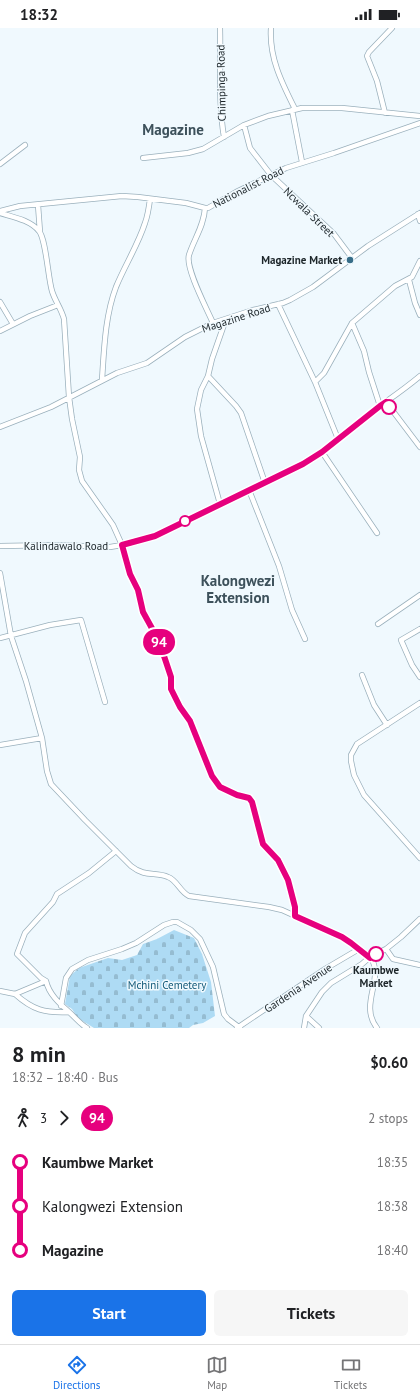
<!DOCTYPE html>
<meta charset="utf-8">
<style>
body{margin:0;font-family:"PT Sans",sans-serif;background:#f6f6f6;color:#202124;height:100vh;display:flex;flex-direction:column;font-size:15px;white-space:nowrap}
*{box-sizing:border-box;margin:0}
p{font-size:13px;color:#757577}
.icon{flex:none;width:22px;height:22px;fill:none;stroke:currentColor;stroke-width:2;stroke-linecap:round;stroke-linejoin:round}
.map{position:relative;height:1000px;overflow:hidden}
.side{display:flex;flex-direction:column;background:#fff;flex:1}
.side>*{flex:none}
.badge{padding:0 8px;border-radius:13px;font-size:14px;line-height:26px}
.map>.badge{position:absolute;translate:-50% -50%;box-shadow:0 0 0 2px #fff}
.legs{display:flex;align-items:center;gap:6px;height:44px;padding:0 12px;font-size:13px}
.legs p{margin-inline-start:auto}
.headline{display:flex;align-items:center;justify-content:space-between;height:68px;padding:0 12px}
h1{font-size:22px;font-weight:700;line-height:30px}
.button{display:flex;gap:8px;margin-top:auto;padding:8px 12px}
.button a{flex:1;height:46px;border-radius:6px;background:#1a73e8;color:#fff;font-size:16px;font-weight:700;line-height:46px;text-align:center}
.button a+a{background:#f6f6f6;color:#202124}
ul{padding:0 12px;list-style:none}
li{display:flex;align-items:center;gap:14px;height:44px;font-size:15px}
li i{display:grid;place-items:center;width:6px;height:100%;margin:0 5px;background:currentColor}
li i::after{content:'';width:10px;height:10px;margin:-5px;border:3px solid;border-radius:50%;background:#fff}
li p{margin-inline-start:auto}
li:first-child i{background:linear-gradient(#0000 50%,currentColor 0)}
li:last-child i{background:linear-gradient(currentColor 50%,#0000 0)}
.status{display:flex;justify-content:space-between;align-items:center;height:28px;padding:0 20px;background:#fff;direction:ltr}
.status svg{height:11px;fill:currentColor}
.tabs{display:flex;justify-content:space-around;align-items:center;height:56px;border-top:1px solid #e0e0e0;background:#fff;font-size:11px;color:#757577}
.tabs a{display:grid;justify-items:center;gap:2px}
.tabs .on{color:#1a73e8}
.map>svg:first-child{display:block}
.cemetery{fill:url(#cemetery-stones)}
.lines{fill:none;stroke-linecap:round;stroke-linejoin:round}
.minor-casing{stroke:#9ab0bc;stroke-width:6}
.minor{stroke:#fff;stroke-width:4.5}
.line-1-casing{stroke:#fff;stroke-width:9}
.line-1{stroke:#e6007e;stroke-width:6}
.poi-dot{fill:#376d88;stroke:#f0f9fe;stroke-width:1.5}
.stop-1-dot{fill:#fff;stroke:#e6007e;stroke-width:2}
.labels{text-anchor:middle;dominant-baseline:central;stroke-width:3;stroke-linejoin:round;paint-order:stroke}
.street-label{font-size:11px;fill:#1c2529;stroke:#f0f9fe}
.poi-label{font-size:11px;font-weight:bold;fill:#1c2529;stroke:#f0f9fe;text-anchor:end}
.stop-label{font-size:11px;font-weight:bold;fill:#1c2529;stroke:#f0f9fe}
.park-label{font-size:11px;fill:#125978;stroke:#f0f9fe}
.district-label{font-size:15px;font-weight:bold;fill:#3d515b;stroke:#f0f9fe}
</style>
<div class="status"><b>18:32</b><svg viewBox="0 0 49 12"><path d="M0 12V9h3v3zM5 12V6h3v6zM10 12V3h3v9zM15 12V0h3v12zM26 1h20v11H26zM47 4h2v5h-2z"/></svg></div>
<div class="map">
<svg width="420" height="1000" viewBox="0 0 420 1000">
<defs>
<pattern id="cemetery-stones" width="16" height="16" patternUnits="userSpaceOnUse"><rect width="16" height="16" fill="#aedbf4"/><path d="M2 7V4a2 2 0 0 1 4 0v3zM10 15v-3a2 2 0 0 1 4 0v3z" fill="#95bcd1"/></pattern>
</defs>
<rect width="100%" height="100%" fill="#f0f9fe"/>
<path class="cemetery" d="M174,902l20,8 8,16 9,28 4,34 -12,7 -10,2 -4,3h-95l-16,-10 -6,-9 -7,-5 5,-28 9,-8 29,-10 14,2 15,-5 6,-11 14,-5z"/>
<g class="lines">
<g class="minor-casing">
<path id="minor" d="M220,0c1,37 -2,73 4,109
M271,0c-2,30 11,55 24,81
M292,82l10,52
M385,85l-8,-32 -10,-25 2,-4 23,-24
M244,97l6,23 21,27 63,59 18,24
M143,130l45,-5 15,-4 41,-24 24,-9 34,-8h40l78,8
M0,136l25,-19
M38,177l2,27
M205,180c-1,18 -11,31 -16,47 -4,13 18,54 24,68
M0,183l20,-5 102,-10 16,1 48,6 19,5h3l28,-16 50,-24 48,-15 86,-30
M0,185c13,4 30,7 39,18 7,8 9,47 13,60 3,10 9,17 12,28l5,78 3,22 8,38 -1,13 3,11 31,44 9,20 8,29 7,16 6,22 11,20 10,24 7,21v12l9,18 10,14 22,55 8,11 17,8 14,4 12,45 15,15 10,21 7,27v9
M418,186l2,7
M409,252l6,23 5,12
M0,274l13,22
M278,276l37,78 23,57
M352,295l12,28 5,21 11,34
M0,303l30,-15 28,-11
M208,348l28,30 5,7 24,70
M102,352c2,-30 3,-64 14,-93 9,-22 22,-42 29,-64 3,-8 4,-16 5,-24
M315,354l9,-9 28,-50 43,-37 17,-9 8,-16
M386,374l34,45
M0,399l51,-20 66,-34 30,-10 38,-26 28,-14 40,-13 30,-7 7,-3 23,-13 55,-41 52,-33
M322,424l55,81
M249,462l30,76 13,44 13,29
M220,476l-19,-68 -4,-27 4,-19 7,-14 4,-17 14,-40
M0,518l56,-1 54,2 12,-2 33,-9 148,-72c28,-18 51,-39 77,-58 14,-10 27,-19 40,-30
M0,545l11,63 15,45 16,57 5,33 4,13 34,36 46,46c15,12 24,5 37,11 9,3 12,15 21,19l80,11 13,3 60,27c9,6 20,12 28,20 16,20 -12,47 7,71
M378,596l42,-29
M420,601l-19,11 11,25 8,12
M0,610l50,-13 31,-5 24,82
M362,647l12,30 13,20
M420,675l-63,41 -6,11v6l3,14 10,20 56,63
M0,717l42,-7
M386,921l7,10 27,6
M0,963l15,3 31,-13
M15,966c18,16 29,19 54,18
M61,978l5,-28 6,-9 16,-9 34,-11 14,-6 28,-18 9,-3h4l14,8 9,9 13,28 11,47 4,5 12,9
M306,988l13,12
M87,1000c-8,-5 -12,-11 -19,-17 -9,-8 -19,-17 -22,-30l-5,-3 -24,-24 8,-21 28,-31 4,-8 32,-21 27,-22
M237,1000l88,-59 34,-20
M304,1000l2,-12 16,-24 9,-9 31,-19 8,-7 16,-8 15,-12 19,-18"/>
</g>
<use href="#minor" class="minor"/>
</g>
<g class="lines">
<g class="line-1-casing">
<path id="line-1" d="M376,926l-6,4 -19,-15 -9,-6 -47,-21v-9l-7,-27 -10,-20 -15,-16 -11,-42 -3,-4 -12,-3 -17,-8 -8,-11 -22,-55 -10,-14 -9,-18v-12l-7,-21 -10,-24 -11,-20 -5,-22 -8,-16 -8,-29 33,-9 148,-72 19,-12 58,-46 6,-4 3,5"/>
</g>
<use href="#line-1" class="line-1"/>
</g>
<circle class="poi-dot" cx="350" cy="232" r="4"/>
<g class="stop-1-dot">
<circle cx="389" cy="379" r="7"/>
<circle cx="185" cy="493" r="5"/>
<circle cx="376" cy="926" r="7"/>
</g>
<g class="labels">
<g class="street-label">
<text transform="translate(221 55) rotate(-91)">Chimpinga Road</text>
<text transform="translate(248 159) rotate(-27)">Nationalist Road</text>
<text transform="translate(309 184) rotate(44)">Ncwala Street</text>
<text transform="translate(236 290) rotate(-18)">Magazine Road</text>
<text x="66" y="518">Kalindawalo Road</text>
<text transform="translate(298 960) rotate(-34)">Gardenia Avenue</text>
</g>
<g class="poi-label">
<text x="342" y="232">Magazine Market</text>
</g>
<g class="stop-label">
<text x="376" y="942">Kaumbwe<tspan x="376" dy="13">Market</tspan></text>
</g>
<g class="park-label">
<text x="167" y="957">Mchini Cemetery</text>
</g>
<g class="district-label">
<text x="173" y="101">Magazine</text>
<text x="238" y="552">Kalongwezi<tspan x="238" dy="17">Extension</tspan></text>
</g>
</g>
</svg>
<b class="badge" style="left:159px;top:614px;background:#e6007e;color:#fff">94</b>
</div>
<section class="side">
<div class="headline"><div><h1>8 min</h1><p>18:32 – 18:40 · Bus</p></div><b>$0.60</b></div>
<div class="legs"><svg class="icon" aria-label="walk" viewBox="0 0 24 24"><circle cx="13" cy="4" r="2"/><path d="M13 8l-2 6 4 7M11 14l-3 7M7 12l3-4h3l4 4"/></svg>3<svg class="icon" aria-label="forward" viewBox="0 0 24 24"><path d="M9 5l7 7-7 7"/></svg><b class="badge" style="background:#e6007e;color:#fff">94</b><p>2 stops</p></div>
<ul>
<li><i style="color:#e6007e"></i><b>Kaumbwe Market</b><p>18:35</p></li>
<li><i style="color:#e6007e"></i><span>Kalongwezi Extension</span><p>18:38</p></li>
<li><i style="color:#e6007e"></i><b>Magazine</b><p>18:40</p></li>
</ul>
<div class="button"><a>Start</a><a>Tickets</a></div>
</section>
<nav class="tabs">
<a class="on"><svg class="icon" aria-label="directions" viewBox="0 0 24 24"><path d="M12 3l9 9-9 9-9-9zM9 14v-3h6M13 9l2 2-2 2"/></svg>Directions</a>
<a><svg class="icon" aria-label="map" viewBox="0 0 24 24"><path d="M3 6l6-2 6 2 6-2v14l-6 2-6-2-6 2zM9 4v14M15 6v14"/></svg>Map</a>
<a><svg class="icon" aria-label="tickets" viewBox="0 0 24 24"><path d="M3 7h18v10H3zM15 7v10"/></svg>Tickets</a>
</nav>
